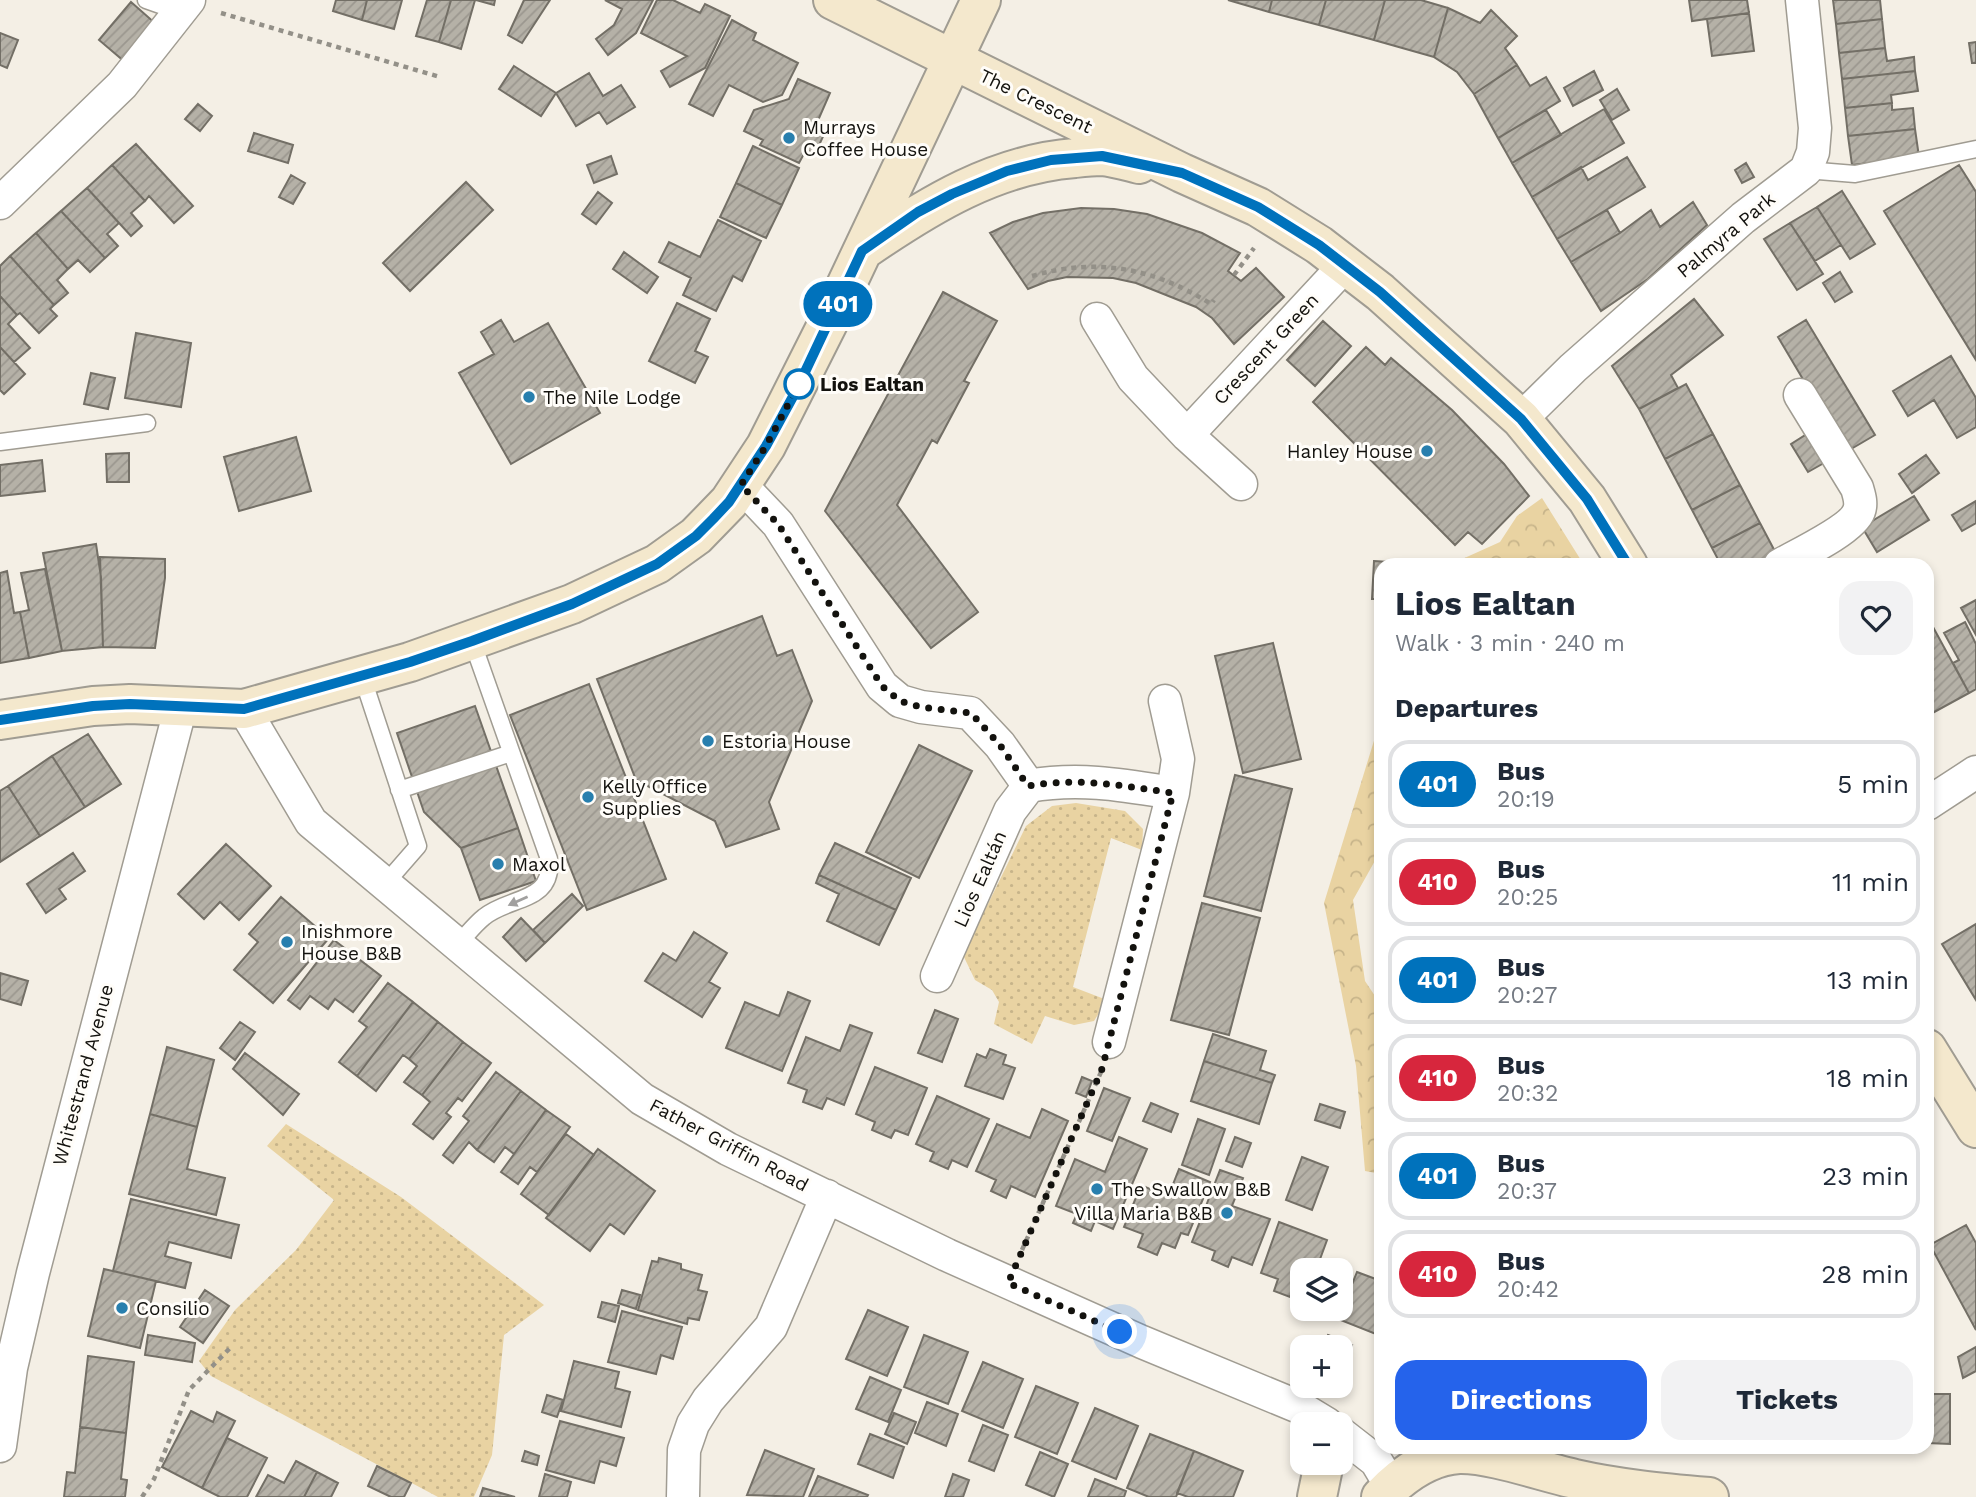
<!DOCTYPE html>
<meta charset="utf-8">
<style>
body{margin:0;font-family:"Work Sans",sans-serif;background:#f2f2f3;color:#1f2937;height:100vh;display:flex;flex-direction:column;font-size:26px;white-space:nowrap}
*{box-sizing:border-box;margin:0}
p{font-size:23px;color:#747a83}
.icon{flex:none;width:38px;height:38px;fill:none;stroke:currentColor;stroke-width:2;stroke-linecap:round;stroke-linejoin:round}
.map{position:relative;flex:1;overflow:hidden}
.side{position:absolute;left:1374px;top:558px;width:560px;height:896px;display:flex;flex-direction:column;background:#fff;border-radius:21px;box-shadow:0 4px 10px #0003}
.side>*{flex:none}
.badge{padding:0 14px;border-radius:23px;font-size:24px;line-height:46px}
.buttons{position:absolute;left:1290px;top:1258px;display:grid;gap:14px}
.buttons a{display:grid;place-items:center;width:63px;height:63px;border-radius:14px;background:#fff;box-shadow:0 4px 10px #0003;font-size:35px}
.you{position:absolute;width:35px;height:35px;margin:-18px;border:5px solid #fff;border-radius:50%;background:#1a73e8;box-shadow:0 0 0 10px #1a73e833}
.map>.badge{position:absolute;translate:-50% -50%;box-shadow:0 0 0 4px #fff}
h2{padding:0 21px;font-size:26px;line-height:63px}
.round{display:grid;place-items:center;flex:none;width:74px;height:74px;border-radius:21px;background:#f2f2f3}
.summary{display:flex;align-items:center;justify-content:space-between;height:119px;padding:0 21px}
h1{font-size:33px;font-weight:700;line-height:52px}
.button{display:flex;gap:14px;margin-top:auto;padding:14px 21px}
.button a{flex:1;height:80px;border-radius:21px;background:#2563eb;color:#fff;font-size:28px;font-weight:700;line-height:80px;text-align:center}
.button a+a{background:#f2f2f3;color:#1f2937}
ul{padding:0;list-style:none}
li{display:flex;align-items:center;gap:21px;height:88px;margin:0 14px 10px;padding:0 7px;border:4px solid #e0e1e3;border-radius:21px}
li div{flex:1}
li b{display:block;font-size:26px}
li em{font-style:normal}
li .badge{min-width:77px;font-weight:700;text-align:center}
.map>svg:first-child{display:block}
.grass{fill:url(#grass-dots)}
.forest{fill:url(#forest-crowns)}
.building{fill:url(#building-hatch);stroke:#736f66;stroke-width:2}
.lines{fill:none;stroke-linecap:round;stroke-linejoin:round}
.service-casing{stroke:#a09c92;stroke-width:19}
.minor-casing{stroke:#a09c92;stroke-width:35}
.secondary-casing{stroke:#a09c92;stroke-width:42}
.path{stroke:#939088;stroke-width:4.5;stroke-dasharray:5 5;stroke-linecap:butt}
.service{stroke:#fff;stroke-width:16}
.minor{stroke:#fff;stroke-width:32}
.secondary{stroke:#f4e8cd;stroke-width:38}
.oneway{fill:#a1a09f}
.line-casing{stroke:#fff;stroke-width:16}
.line{stroke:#0072bc;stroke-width:10}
.walk{stroke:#13120e;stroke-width:7;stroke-dasharray:0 12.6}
.poi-dot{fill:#287fae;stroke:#fffdf9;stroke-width:2.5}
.stop-dot{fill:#fff;stroke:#0072bc;stroke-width:3.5}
.labels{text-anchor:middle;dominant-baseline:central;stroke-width:6;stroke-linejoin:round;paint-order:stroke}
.street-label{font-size:19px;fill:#13120e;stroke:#fffdf9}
.poi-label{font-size:19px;fill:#13120e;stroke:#fffdf9;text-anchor:start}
.stop-label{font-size:19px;font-weight:bold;fill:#13120e;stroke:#fffdf9;text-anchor:start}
</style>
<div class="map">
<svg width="1976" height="1497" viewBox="0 0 1976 1497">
<defs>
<pattern id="grass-dots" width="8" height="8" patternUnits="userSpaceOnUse" patternTransform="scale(1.75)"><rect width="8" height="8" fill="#e9d3a2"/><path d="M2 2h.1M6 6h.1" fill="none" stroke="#c7b48a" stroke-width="1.8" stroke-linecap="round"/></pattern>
<pattern id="forest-crowns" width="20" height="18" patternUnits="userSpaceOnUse" patternTransform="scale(1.75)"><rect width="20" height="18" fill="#e9d3a2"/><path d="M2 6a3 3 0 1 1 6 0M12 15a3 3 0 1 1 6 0" fill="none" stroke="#c7b48a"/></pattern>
<pattern id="building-hatch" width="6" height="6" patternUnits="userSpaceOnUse" patternTransform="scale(1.75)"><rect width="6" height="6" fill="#b5b1a7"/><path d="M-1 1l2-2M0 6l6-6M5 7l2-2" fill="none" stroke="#9b978f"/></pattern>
</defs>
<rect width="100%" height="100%" fill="#f4efe5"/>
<path class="grass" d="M1076,803l49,8 18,18 -1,21 -31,-12 -38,149 34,13 -13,21 -20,4 -29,-9 -13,28 -38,-20 5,-22 -7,-12 -17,-10 -12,-25 63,-129 26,-20z
M286,1124l115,73 143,108 -40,30 -12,120 -18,42h-36l-227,-121 -12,-15 36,-51 61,-60 38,-50 -67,-54z"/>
<path class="forest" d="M1542,498l42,67h-135l51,-23 17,-26z
M1381,718v132l-28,50 12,81 16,24v169l-16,-3 -9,-105 -32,-163z"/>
<path class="building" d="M336,0h31l-5,20 -29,-9z
M367,0h35l-8,29 -32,-9z
M427,0h24l-12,42 -23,-6z
M451,0h24l-14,49 -22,-7z
M476,0h19l-1,5z
M524,0h26l-28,43 -14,-8z
M605,0h48l-17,33 -28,22 -12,-16 18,-14 8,-16z
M657,0h16l27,13 5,-9 25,12 -25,52 -35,19 -9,-16 26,-15 -46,-23z
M1228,0h44l-3,12z
M1272,0h54l-7,25 -50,-13z
M1326,0h59l-11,40 -55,-15z
M1385,0h36l27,8 -14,49 -60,-17z
M1689,0h58l2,13 -57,8z
M1833,0h47l2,19 -46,5z
M131,2l25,22 -31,38 -26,-22z
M1448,8l32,15 11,-13 26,26 -12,12 12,17 -43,29 -17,-22 -23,-15z
M1749,13l5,38 -42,5 -5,-37z
M1882,19l3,29 -46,5 -3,-29z
M732,20l24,13 -3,7 45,23 -16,32 -19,7 -34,-17 -16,31 -24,-12z
M0,33l18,7 -11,28 -7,-3z
M1976,42v21h-4l-3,-20z
M1885,48l2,13 27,-4 1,14 -73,8 -3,-26z
M1517,65l13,21 16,-9 14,24 -62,37 -24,-44z
M514,66l42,27 -15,23 -42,-27z
M1594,71l9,19 -30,16 -9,-18z
M1915,71l3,20 -27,4 1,8 -47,5 -3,-29z
M589,73l14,23 18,-11 14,22 -28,17 -8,-12 -23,14 -20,-33z
M798,79l32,14 -14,32 10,5 -11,24 -9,-4 -7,13 -39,-18 3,-5 -19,-9 10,-21 35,-11z
M1617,89l12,21 -17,10 -12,-20z
M1892,103v7l21,-2 2,21 -67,7 -3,-28z
M198,104l14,12 -12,15 -15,-12z
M1604,109l20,34 -92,54 -20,-34z
M1546,110l15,25 -49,28 -14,-25z
M1915,129l4,28 -67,8 -4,-29z
M254,133l39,12 -5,18 -40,-12z
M136,144l57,62 -19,17 -25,-27 -4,5 -33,-36z
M753,146l46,22 -17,37 -46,-22z
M611,156l6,18 -23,9 -7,-18z
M1627,157l18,30 -88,52 -25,-42 49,-30 7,13z
M1746,163l8,14 -12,6 -7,-13z
M112,165l33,36 -14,12 11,13 -11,10 -44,-48z
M1959,165l17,27v168l-92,-149z
M291,175l14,8 -12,21 -14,-7z
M466,182l27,28 -83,81 -27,-28z
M736,183l46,22 -16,33 -46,-21z
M87,188l32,35 -12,11 11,12 -13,12 -44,-47z
M1842,191l33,53 -25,15 -33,-52z
M598,192l14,11 -16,21 -14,-10z
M1693,202l14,23 -59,54 -47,32 -30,-49 49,-29 31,-23 9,17z
M1817,207l24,38 -26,16 -25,-38z
M1081,208l33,1 33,5 55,19 38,20 -12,18 13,10 15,-13 28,29 -50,47 -22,-26 -16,-11 -60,-24 -23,-5 -46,-1 -19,4 -20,8 -38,-56 23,-11 30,-9z
M1607,210l13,23 -49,29 -14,-23z
M61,211l44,47 -15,14 -12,-12 -10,9 -32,-36z
M718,220l43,21 -19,40 -9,-5 -17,35 -33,-16 8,-17 -32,-16 10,-20 31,15z
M1790,223l33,51 -26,16 -33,-51z
M36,233l32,36 -11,11 11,13 -14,12 -44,-49z
M624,252l34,25 -11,16 -34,-24z
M10,256l44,49 -4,4 7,7 -18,17 -19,-20 -3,2 -17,-19v-30z
M1840,272l12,20 -17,10 -12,-19z
M943,292l54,29 -33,60 5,2 -32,60 -5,-3 -35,65 81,107 -47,36 -106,-137z
M0,296l17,19 -9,9 22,24 -16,14 -14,-15z
M1694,299l29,36 -52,40 7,13 -39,21 -27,-43z
M677,303l33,16 -15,32 13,6 -13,26 -46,-22z
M501,320l13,22 34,-19 52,90 -89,51 -52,-91 35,-19 -13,-22z
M1806,320l69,115 -29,17 -68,-115z
M1323,321l28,25 -36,40 -28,-26z
M136,333l55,10 -10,64 -56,-9z
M0,347l25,27 -21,20 -4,-4z
M1366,347l19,18 6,-7 61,52 52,54 25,32 -47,48 -14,-12 -13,13 -142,-143z
M1951,356l25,42v29l-19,11 -23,-38 -26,16 -15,-25z
M91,373l24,5 -7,31 -24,-5z
M1686,384l27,50 -48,25 -26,-50z
M1713,434l27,51 -48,25 -27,-51z
M1807,434l17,29 -16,9 -17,-28z
M296,437l15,54 -72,20 -15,-54z
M129,453v29h-22l-1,-28z
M1926,455l13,18 -27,20 -13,-19z
M42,460l3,31 -45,5v-31z
M1740,485l20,38 -48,25 -20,-38z
M1914,496l15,24 -52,32 -15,-25z
M1976,501v22l-14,8 -10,-16z
M1760,523l20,38 -8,4h-51l-9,-17z
M96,544l5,33 2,70 -41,4 -19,-98z
M100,557l65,2v19l-10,70 -52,-1z
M1374,561l46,3v1h-39v34h-9z
M45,569l17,82 -33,7 -9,-46 9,-2 -8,-37z
M7,571l7,42 6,-1 9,46 -29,5v-90z
M1976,600v35l-15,-27z
M762,616l15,40 15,-6 20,51 -43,101 10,27 -53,18 -11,-26 -79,-41 -39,-101z
M1965,622l11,22v45l-7,4 -16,-30 6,-3 -15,-27z
M1933,627l36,66 -42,23v-86z
M1273,643l28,116 -58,14 -28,-117z
M589,684l77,195 -79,31 -77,-195z
M475,706l43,122 -57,20 -37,-36 -27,-79z
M88,734l33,50 -36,23 -33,-51z
M919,745l53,26 -53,107 -53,-26z
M52,756l33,51 -45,29 -32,-50z
M1235,775l57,14 -31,122 -57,-15z
M8,786l32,50 -40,26v-71z
M518,828l18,53 -56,19 -19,-52z
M835,843l76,35 -15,32 -77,-35z
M226,844l45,42 -32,34 -19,-18 -16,17 -26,-25z
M73,853l12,18 -26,18 7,10 -20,14 -19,-29z
M819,875l77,35 -17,35 -52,-24 12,-27 -23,-11z
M572,894l11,12 -38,37 -12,-13z
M281,897l48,41 -56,65 -39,-33 24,-28 -9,-8z
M1202,903l58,15 -31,117 -58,-15z
M521,918l24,25 -19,18 -23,-24z
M1976,924v76l-34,-56z
M694,932l33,21 -18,29 11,6 -18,29 -57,-36 18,-28 13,8z
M334,940l47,36 -28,36 -18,-13 -7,10 -18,-13 -10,13 -12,-9z
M0,973l28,8 -7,24 -21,-6z
M388,983l25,19 -56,74 -18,-14 28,-35 -8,-6z
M788,992l22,9 -28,70 -56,-23 19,-46 34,14z
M413,1002l25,20 -29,37 -6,-4 -27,36 -19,-15z
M935,1010l23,9 -16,43 -24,-9z
M240,1022l15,10 -20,28 -15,-12z
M438,1022l25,20 -41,53 -18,-13 13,-16 -8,-7z
M850,1025l22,8 -28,72 -17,-7 -5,11 -19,-7 4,-12 -19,-7 18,-46 34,14z
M1213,1034l53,17 -6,19 15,5 -3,8 -68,-22z
M463,1042l28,21 -29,38 -4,-3 -12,15 5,4 -18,22 -20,-15 17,-22 -8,-7z
M167,1047l47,13 -17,67 -47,-13z
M990,1049l16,6 -3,9 12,4 -12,31 -38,-13 12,-32 9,4z
M245,1053l54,41 -16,21 -50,-46z
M1204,1061l68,22 -13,41 -68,-23z
M875,1067l52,21 -19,47 -13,-5 -4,8 -19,-8 3,-8 -19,-8z
M496,1072l25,19 -44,59 -8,-8 -16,21 -10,-8 26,-34 -6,-5z
M1082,1077l10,4 -6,16 -10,-4z
M1104,1088l26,10 -18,43 -25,-10z
M521,1091l25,19 -32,44 -9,-7 -11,15 -17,-12z
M937,1096l52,23 -22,48 -15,-7 -4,9 -18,-8 4,-9 -18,-8z
M1151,1103l27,11 -7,18 -28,-11z
M1320,1104l25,8 -5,16 -25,-8z
M1042,1109l26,12 -33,76 -24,-11 -5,12 -15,-7 5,-11 -20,-9 21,-47 33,14z
M546,1110l24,17 -33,45 -7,-5 -12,17 -17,-12z
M150,1114l47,13 -10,42 38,9 -9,37 -87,-21z
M1198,1119l27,10 -16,46 -27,-10z
M566,1134l28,21 -45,60 -28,-21z
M1119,1137l28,12 -34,80 -18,-8 -4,10 -18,-8 4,-9 -21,-8 19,-47 30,13z
M1235,1137l16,6 -9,24 -16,-6z
M598,1149l57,42 -31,43 -14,-10 -20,27 -44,-33z
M1302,1157l26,10 -16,43 -26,-10z
M1179,1169l31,13 -22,53 -7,-2 -6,15 -13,-5 -5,12 -19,-8 5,-13 -19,-7 17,-42 27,12z
M1220,1170l23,8 -11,28 38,13 -18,46 -20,-8 -4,10 -16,-7 3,-9 -23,-9z
M131,1199l108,26 -8,33 -62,-16 -4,14 26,7 -6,25 -72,-17z
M1279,1222l48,18 -11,30h-14v18l-8,-3 -4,12 -16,-6 4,-12 -17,-6z
M1966,1225l10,18v87l-46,-85z
M659,1258l22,6v5l21,6 -4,15 9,2 -8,28 -11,-2 -1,6 -49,-14 14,-49 6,1z
M104,1269l52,12 -16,67 -52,-12z
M1357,1272l24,9v55l-43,-17z
M205,1290l24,16 -26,37 -23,-16z
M622,1290l18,5 -4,14 -18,-6z
M602,1302l17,4 -4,16 -17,-5z
M868,1310l40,17 -21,49 -41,-17z
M622,1311l60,16 -9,32 -12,-4 -5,19 -48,-12z
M148,1335l47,8 -3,19 -47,-7z
M924,1335l44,17 -20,52 -44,-17z
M1328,1335l24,10 -11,26 -1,-23h-17z
M1976,1347v24l-13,7 -5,-21z
M88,1356l46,6 -8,71 -46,-6z
M574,1361l45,11 -4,16 15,4 -9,35 -60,-16z
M983,1362l40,17 -20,49 -41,-17z
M870,1377l31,13 -13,32 -32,-13z
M1036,1386l42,17 -21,51 -42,-17z
M1927,1394h23v50l-23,-1z
M547,1395l16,5 -6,17 -15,-5z
M927,1402l31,12 -12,32 -31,-13z
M1095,1408l43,18 -22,53 -44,-18z
M191,1411l22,11 4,-10 18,9 -33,67 -40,-21z
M894,1413l22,9 -9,22 -22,-10z
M560,1421l64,17 -8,28 -16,-5 -6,22 -48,-13z
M983,1425l25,10 -14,36 -25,-10z
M80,1427l46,6 -5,46 6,1 -2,17h-61l3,-25 8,1z
M870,1434l34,13 -11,31 -35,-14z
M1150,1434l44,17 -18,46h-27l-22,-9z
M227,1438l40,20 -20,39h-27l-18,-9z
M765,1450l49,19 -11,28 -56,-2z
M525,1451l14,5 -2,9 -15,-4z
M1194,1451l49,20 -10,26h-45l-11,-4z
M1040,1452l28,12 -14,33 -28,-12z
M296,1461l21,11 -13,25h-48l12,-22 16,8z
M377,1466l34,17 -7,14h-13l-23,-11z
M317,1472l21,11 -7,14h-27z
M545,1474l26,8 -4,15h-28z
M953,1474l16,6 -6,17h-18z
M818,1476l50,19 -1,2h-58z
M1095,1479l31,12 -2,6h-36z
M483,1488l32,9h-35z"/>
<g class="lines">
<g class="service-casing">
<path id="service" d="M146,0l34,12
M1806,170l49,4 121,-25
M0,442l147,-19
M362,676l56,170 -34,39
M399,790l112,-37
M457,945c9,-9 17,-20 27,-28 25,-21 70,-14 65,-58l-77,-218"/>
</g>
<g class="minor-casing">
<path id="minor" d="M0,203l122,-118 67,-85
M1097,319l36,59 54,57 54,49
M1521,419l52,-51 170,-150 63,-48 7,-18 2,-24 -13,-128
M1187,435l159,-171
M741,485l37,39 104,162 18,15 21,6 49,6 30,32 29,41
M1780,565c18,-10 73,-36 79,-54 3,-8 0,-16 -2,-23l-57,-93
M244,709l67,113 331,277 86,50 219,106 195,87 157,65 28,17
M1927,804l49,-32
M937,976l73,-165 19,-25c50,-9 94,-1 144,7
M1109,1042l64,-249 5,-34 -13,-58
M1340,1433l36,28 15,25
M0,1446l11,-78 22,-95 148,-567
M683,1497l1,-47 9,-26 15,-24 63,-73 56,-131"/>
</g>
<g class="secondary-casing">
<path id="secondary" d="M833,0l349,173 76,34 61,38 61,47 141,127 66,80 41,66
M865,249c64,-44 131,-85 210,-91 9,-1 18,-2 27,-2 12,1 25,5 37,8
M0,720l93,-14 37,-2 114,5 166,-47 162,-58 85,-40 39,-28 33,-34 37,-56 68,-135 147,-311
M1927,1049l49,79
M1317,1497l7,-34
M1381,1497c21,-22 47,-41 78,-43 31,-1 84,18 116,25 44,10 89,14 134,18"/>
</g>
<path class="path" d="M221,13l219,64
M1234,275l20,-27
M1032,276c65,-19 122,-8 179,28l3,-4
M1022,1250l79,-178
M142,1497l12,-18 35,-89 43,-44"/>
<use href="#service" class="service"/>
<use href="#minor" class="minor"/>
<use href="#secondary" class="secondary"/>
</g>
<defs><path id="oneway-solid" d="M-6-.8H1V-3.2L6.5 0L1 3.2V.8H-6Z" transform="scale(1.75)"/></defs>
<use class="oneway" href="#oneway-solid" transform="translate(518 901) rotate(156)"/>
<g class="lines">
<g class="line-casing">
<path id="line" d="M0,720l93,-14 37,-2 114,5 166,-47 62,-21 100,-37 85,-40 39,-28 17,-17 16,-17 37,-56 30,-55 66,-140 56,-39 34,-18 55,-23 44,-11 51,-4 80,17 76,34 61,38 61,47 141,127 66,80 41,66"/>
</g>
<use href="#line" class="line"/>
<path class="walk" d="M799,384l-33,62 -25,39 37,39 104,162 18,15 21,6 50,6 29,32 28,41c50,-9 96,0 145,7l-71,276 -94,214 112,49"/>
</g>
<g class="poi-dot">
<circle cx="789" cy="138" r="7"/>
<circle cx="529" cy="397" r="7"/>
<circle cx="1427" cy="451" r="7"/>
<circle cx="708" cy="741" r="7"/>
<circle cx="588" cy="797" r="7"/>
<circle cx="498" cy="864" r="7"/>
<circle cx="287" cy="942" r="7"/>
<circle cx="1097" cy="1189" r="7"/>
<circle cx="1227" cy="1213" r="7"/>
<circle cx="122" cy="1308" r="7"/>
</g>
<circle class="stop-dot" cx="799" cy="384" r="14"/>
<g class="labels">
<g class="street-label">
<text transform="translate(1036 101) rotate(26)">The Crescent</text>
<text transform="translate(1726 235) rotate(-40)">Palmyra Park</text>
<text transform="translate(1266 349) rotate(-47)">Crescent Green</text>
<text transform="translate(980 879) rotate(-66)">Lios Ealtán</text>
<text transform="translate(83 1075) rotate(-75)">Whitestrand Avenue</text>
<text transform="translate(729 1145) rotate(28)">Father Griffin Road</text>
</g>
<g class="poi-label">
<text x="803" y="127">Murrays<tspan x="803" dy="22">Coffee House</tspan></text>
<text x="543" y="397">The Nile Lodge</text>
<text x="1413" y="451" text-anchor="end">Hanley House</text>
<text x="722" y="741">Estoria House</text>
<text x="602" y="786">Kelly Office<tspan x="602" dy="22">Supplies</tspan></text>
<text x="512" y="864">Maxol</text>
<text x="301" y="931">Inishmore<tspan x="301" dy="22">House B&amp;B</tspan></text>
<text x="1111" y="1189">The Swallow B&amp;B</text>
<text x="1213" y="1213" text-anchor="end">Villa Maria B&amp;B</text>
<text x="136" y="1308">Consilio</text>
</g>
<g class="stop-label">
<text x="820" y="384">Lios Ealtan</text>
</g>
</g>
</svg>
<div class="buttons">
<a><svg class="icon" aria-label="layers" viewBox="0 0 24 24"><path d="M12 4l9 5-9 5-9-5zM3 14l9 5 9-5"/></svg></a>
<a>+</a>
<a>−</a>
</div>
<div class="you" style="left:1120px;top:1332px"></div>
<b class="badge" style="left:838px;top:304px;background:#0072bc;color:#fff">401</b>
<section class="side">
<div class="summary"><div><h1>Lios Ealtan</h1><p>Walk · 3 min · 240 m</p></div><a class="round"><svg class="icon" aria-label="heart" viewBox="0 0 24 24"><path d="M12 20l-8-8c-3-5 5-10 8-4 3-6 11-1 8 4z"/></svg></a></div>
<h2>Departures</h2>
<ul>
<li><span class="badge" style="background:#0072bc;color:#fff">401</span><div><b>Bus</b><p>20:19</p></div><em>5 min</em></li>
<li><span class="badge" style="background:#d7263d;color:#fff">410</span><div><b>Bus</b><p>20:25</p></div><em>11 min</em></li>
<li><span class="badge" style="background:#0072bc;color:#fff">401</span><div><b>Bus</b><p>20:27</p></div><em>13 min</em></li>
<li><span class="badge" style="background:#d7263d;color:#fff">410</span><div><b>Bus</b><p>20:32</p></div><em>18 min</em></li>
<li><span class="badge" style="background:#0072bc;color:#fff">401</span><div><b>Bus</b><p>20:37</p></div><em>23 min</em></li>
<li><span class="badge" style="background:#d7263d;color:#fff">410</span><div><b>Bus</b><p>20:42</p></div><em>28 min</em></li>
</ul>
<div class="button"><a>Directions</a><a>Tickets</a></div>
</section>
</div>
